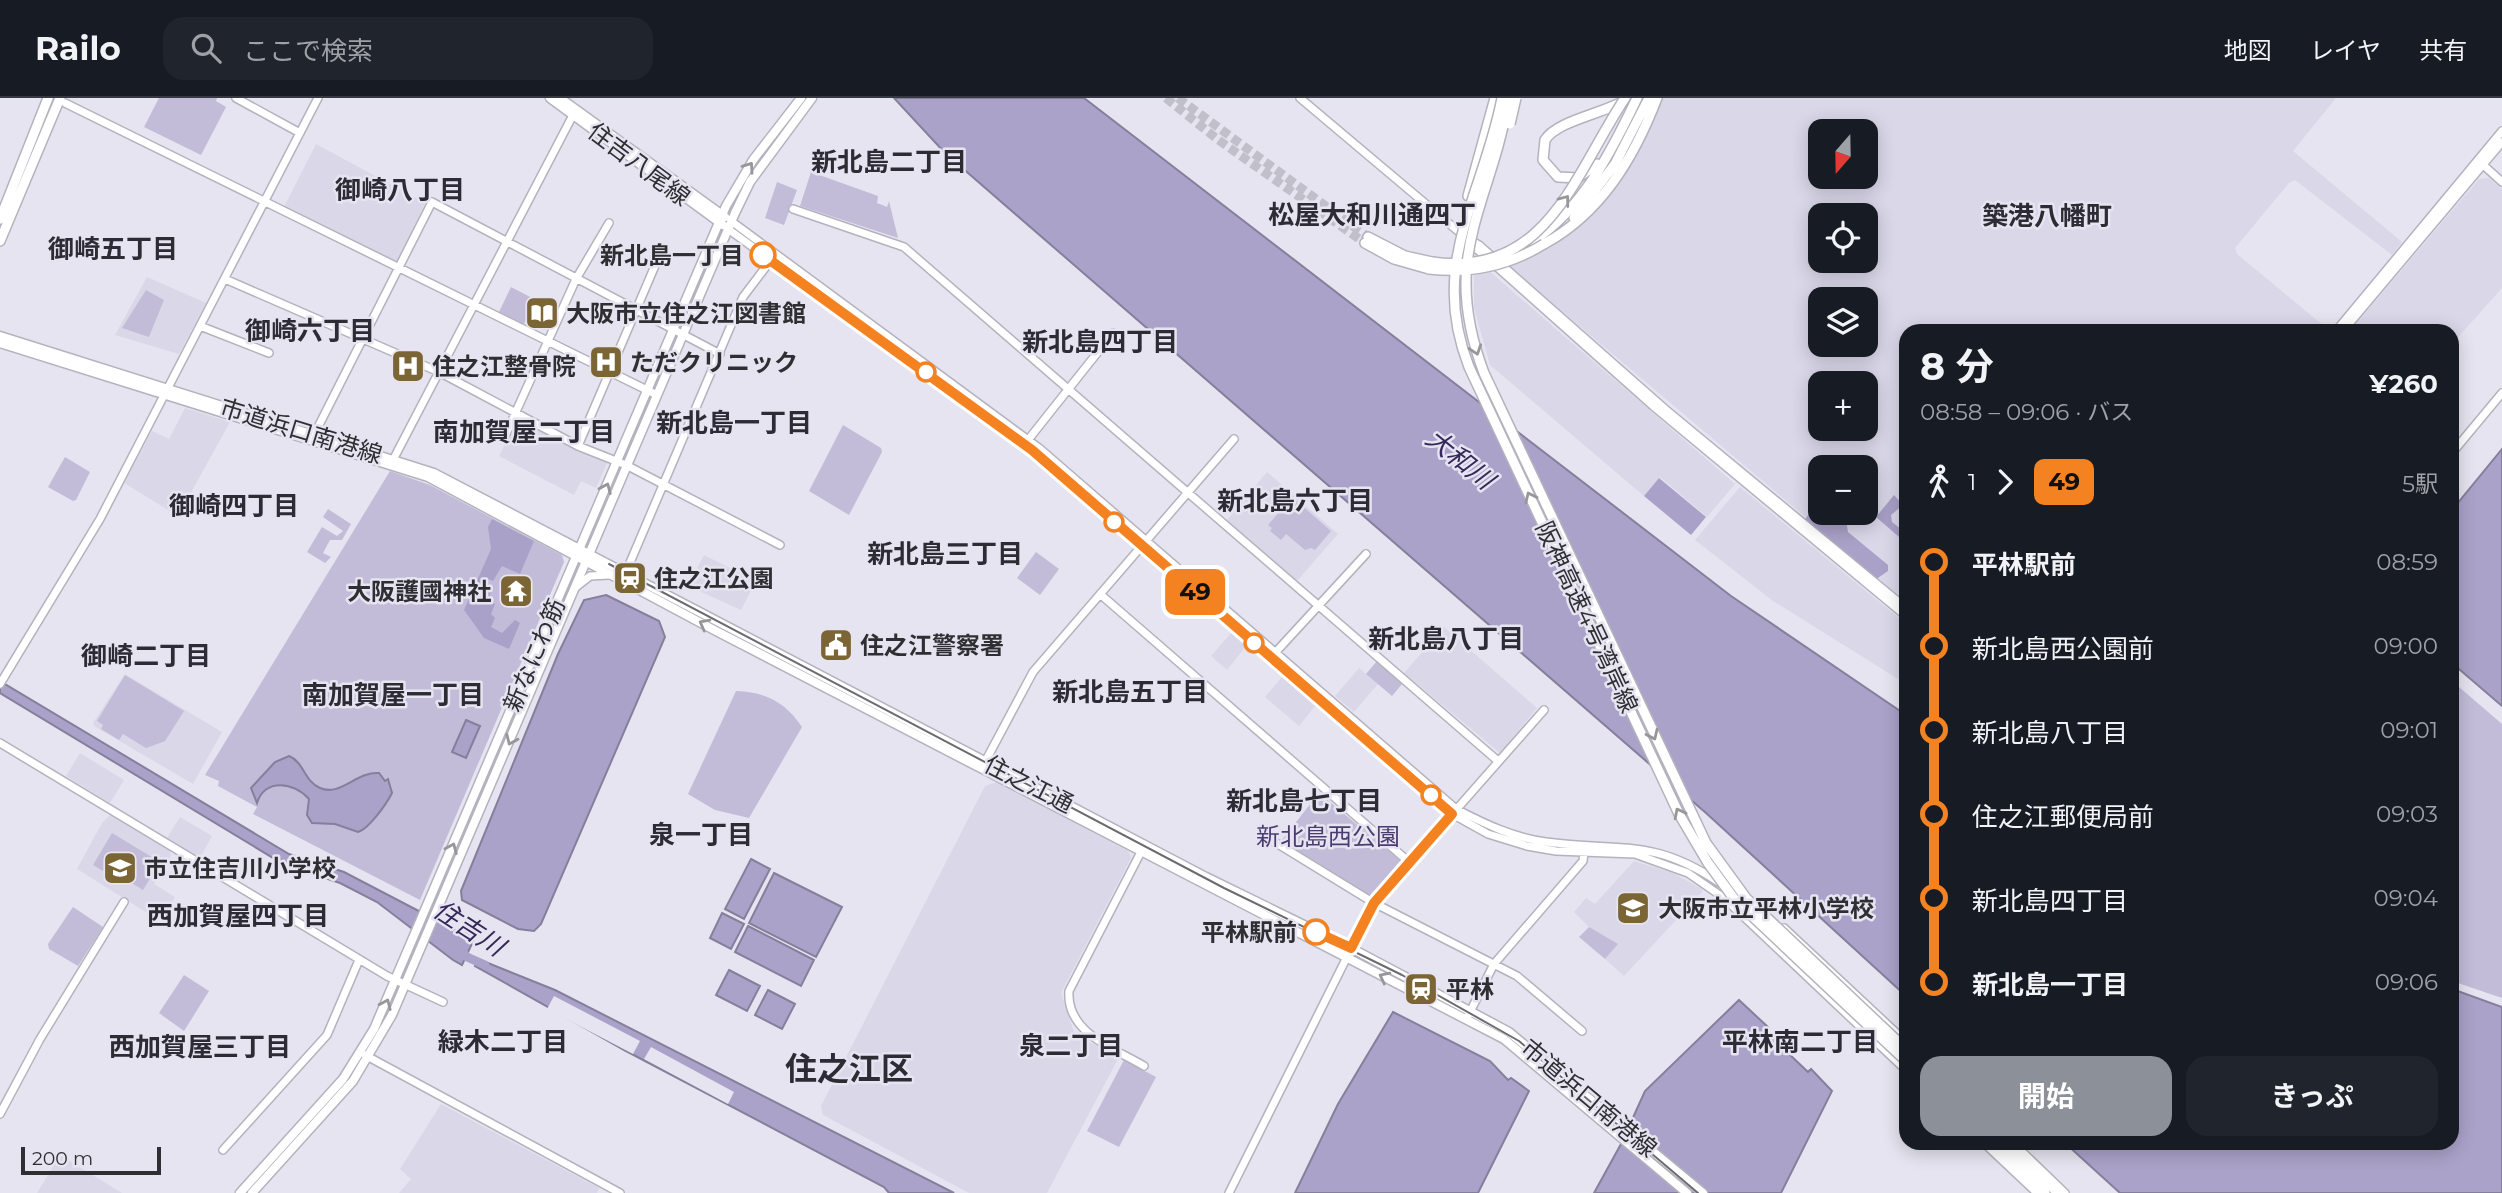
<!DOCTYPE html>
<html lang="ja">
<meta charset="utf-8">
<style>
body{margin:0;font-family:Montserrat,"Noto Sans JP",sans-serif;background:#20242c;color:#f1f3f6;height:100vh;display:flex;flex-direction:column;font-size:26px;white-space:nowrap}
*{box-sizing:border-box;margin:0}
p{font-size:23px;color:#9ea1a6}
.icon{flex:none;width:38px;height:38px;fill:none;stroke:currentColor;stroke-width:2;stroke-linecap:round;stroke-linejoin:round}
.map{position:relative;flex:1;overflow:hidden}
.sheet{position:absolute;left:1899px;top:226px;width:560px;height:826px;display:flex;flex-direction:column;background:#171b24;border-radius:21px;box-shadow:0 4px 18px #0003}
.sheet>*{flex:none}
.badge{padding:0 14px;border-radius:10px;font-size:24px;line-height:46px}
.needle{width:46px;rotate:200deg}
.buttons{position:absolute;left:1808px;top:21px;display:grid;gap:14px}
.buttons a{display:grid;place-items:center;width:70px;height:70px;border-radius:14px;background:#171b24;box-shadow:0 4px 18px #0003;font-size:35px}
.scale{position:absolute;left:21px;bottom:18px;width:140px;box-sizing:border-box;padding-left:7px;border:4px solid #2f2e32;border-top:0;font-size:19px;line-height:24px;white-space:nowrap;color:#2f2e32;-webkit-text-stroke:5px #e6e4f0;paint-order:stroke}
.map>.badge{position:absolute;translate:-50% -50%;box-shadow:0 0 0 4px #fff}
.legs{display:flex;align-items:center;gap:10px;height:77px;padding:0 21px;font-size:23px}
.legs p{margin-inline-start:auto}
.summary{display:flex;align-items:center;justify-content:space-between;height:119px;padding:0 21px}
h1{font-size:38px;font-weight:700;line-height:52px}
.primary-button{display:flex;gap:14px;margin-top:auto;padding:14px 21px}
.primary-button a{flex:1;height:80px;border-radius:21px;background:#8c9099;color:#fff;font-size:28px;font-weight:700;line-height:80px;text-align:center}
.primary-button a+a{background:#20242c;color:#f1f3f6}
ul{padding:0 21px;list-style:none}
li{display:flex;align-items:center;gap:24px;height:84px;font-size:26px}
li i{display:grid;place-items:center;width:10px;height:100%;margin:0 9px;background:currentColor}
li i::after{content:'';width:18px;height:18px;margin:-9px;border:5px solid;border-radius:50%;background:#171b24}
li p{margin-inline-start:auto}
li:first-child i{background:linear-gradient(#0000 50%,currentColor 0)}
li:last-child i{background:linear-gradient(currentColor 50%,#0000 0)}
header{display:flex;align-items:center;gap:42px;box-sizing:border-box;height:98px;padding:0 35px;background:#171b24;border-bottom:2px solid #363941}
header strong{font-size:33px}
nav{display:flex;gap:38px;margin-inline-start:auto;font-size:24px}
.search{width:490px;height:63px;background:#20242c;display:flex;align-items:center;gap:18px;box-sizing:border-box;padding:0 24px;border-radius:21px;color:#9ea1a6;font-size:26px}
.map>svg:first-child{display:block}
.built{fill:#dad7e9;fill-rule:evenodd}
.green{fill:#c2bcd8}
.forest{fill:#aaa1c8}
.water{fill:#aba2c9;stroke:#867f9c;stroke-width:2}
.pier{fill:#e6e4f0}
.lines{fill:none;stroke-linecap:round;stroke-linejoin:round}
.river{stroke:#aba2c9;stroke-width:9}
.highway-tunnel{stroke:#c1c0ca;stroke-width:9;stroke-dasharray:9 4.5;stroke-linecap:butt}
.secondary-casing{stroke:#b4b2bd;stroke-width:10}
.primary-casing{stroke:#b4b2bd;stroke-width:11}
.highway-casing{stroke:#b4b2bd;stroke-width:12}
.secondary{stroke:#fff;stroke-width:7}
.primary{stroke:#fff;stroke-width:8}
.highway{stroke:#fff;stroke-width:9}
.tram{stroke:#6c6b72;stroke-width:2}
.highway-bridge-casing{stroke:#b4b2bd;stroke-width:12;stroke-linecap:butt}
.highway-bridge{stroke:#fff;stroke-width:9}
.oneway{stroke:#979698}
.line-1-casing{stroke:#fff;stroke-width:16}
.line-1{stroke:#f58220;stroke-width:10}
.stop-1-dot{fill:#fff;stroke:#f58220;stroke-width:3.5}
.labels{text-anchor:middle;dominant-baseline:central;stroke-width:5;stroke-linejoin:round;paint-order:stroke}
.street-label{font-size:24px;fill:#2f2e32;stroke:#e6e4f0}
.stop-label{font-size:24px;font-weight:bold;fill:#2f2e32;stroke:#e6e4f0;text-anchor:end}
.poi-label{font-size:24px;font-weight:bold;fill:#2f2e32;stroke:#e6e4f0;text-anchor:start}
.park-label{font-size:24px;fill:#4b3c6f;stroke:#e6e4f0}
.neighbourhood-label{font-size:26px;font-weight:bold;fill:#2d2b34;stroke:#e6e4f0}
.water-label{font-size:26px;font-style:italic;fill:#37285a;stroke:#e6e4f0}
.district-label{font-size:32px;font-weight:bold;fill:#2d2b34;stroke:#e6e4f0}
</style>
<header>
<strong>Railo</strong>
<div class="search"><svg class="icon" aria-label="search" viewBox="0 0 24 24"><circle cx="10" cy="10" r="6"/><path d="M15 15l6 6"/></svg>ここで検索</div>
<nav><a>地図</a><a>レイヤ</a><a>共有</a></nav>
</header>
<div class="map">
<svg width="2502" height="1095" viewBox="0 0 2502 1095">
<rect width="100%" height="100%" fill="#e6e4f0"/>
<path class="built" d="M1660,0h676l-43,53 109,91 -10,13 -97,-75 -6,3 -54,65 2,6 93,77h-424v271l-399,-337 45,-21 37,-27 39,-48 19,-38zM1820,33h46v46h-46zM1820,117h46v46h-46zM1820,201h46v46h-46zM1820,285h46v46h-46zM1820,369h46v46h-46z
M316,46l109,59 -27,59 -114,-55z
M2489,80l13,11v99l-50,56v-13h-102l129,-152z
M1488,172l247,214 -28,33 -47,-40 -16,19 -154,-131 -16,-57v-36z
M147,179l59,26 -27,51 -64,-19z
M185,310l45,14 -52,94 -54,-33 28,-52 17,8z
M518,320l90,43 -12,27 -15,-7 -7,14 -75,-39z
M1267,374l71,62 -41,47 -70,-61z
M1740,389l166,137v60l-133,-83 -78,-61z
M704,457l52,26 -15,29 -53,-24z
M1444,529l93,81 -37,45 -96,-80z
M1232,534l15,13 -20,25 -16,-14z
M1359,570l19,16 -24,28 -19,-16z
M125,576l97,58 -29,52 -99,-58 -1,-3z
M1282,579l34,28 -17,21 -34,-29z
M80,655l44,27 -14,23 -44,-27z
M997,684l131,69 3,7 -70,135 14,42 44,22 -72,136h-78l-146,-78 -2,-9 164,-320z
M110,717l60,36 1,5 -17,28 21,13 -15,24 -83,-52 25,-46z
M180,719l32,19 -12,22 -33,-20z
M1634,763l39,12 29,16v3l-78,84 -19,-17 12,-15 -26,-15 -17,-17 12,-14 9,6z
M441,1006l158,84 -2,5h-198l12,-14 -11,-10z
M60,1057l62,38h-85z"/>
<path class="green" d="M159,0h58l-1,3 10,6 -25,48 -57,-28z
M811,74l67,24 -1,7 10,4 2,-6 9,37 -98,-32z
M777,84l20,8 -13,35 -19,-7z
M511,189l25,13 -13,26 -25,-12z
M146,192l18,10 -15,37 -27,-9z
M843,327l38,23 1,4 -33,63 -40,-24z
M65,359l25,15 -14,28 -3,1 -25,-14z
M390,373l40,14 132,70 2,7 -144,338 -167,-86 4,-7 -39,-21 1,-5 -14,-6z
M1292,399l39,34 -16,19 -4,-2 -6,2 -19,-16 -5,6 -11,-9 2,-3 -4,-3z
M328,411l23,15 -9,16h-12l-7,13 8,4 -6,6 -18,-11 15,-25 15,9 6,-5 -20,-14z
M1036,454l23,17 -19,26 -23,-17z
M1377,563l25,23 -10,12 -26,-22z
M125,577l59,36 -19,30 -19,7 -23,-14 -4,6 -18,-11 2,-4 -6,-4z
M2452,583l50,43v274l-50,-17z
M736,593c30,1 49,11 66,36l-53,91 -34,-8 -27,-16z
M1319,695l82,68 -27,35 -3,1 -90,-56z
M112,735l48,29 -17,28 -37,-23 -3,4 -10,-6z
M73,809l30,20 -25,39 -29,-17 -1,-5z
M1589,829l29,17 -13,15 -26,-22z
M184,877l25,16 -25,40 -25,-18z
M1124,962l32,17 -37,70 -32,-16z"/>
<path class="forest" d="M1659,380l47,39 -15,18 -47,-39z
M1894,397l9,10 -12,10 1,7 14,11v10l-30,-26z
M1820,403v12h19l7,7 2,12 40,33v6l-13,9 -70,-61z
M492,421l42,22 -14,33 -18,-8 -9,15 -5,-2 -3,6 7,4 -4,11 7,4 -4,10 4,4 -4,9 11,6 13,-13 5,3 -11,26 -25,-11 -20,-28 27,-61 -3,-22z"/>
<path class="water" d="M894,0h190l647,498 175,119v281l-200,-183 -761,-660z
M2502,351v257l-50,-43v-153z
M606,497l53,26 6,16 -124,287 -7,7 -16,-2 -56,-29 -1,-9 97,-237 26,-54z
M0,583l289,173 55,18 113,59 19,4 -14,30 -9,-5 -76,-58 -37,-19 -57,-19 -283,-171z
M466,622l14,6 -14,32 -14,-6z
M289,658c15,6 15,25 31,32 20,9 37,-17 59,-15l6,8 3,-2 4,14c-5,10 -23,36 -34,39l-23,-8 -23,-1 -5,-8 2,-16c-15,-17 -44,-21 -52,4l-6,-15 24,-26z
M751,761l19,10 -26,50 -19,-10z
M774,775l68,34 -26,50 -67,-34z
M722,815l22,11 -13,25 -21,-11z
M748,828l66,34 -13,26 -66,-34z
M478,861l77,31 399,203h-65l-5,-6 -258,-136 -151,-85z
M729,872l31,16 -13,25 -31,-16z
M2452,891l50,18v186h-382l-55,-50h387z
M768,892l27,14 -13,25 -27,-14z
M1739,902l30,28 -2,4 10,10 6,-1 7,8 -3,3 21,20 3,-3 21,22 -51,102h-187l27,-49 24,-53z
M1393,914l97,49 18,19 3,-2 18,13 -51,102h-183l43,-89z"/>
<path class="pier" d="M554,898l86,45 -7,13 -86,-45z
M651,949l83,45 -6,12 -84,-45z"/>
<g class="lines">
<path class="river" d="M459,851l8,8 18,8"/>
<path class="highway-tunnel" d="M1166,0l51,41 148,104
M1178,0l190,139"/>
<g class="secondary-casing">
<path id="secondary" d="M236,0l64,35
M1300,0l165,139 14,8 186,164 241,199
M65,5l592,292
M2481,65l21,19
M793,111l111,38 594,514
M731,123l308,227 417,361c29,15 58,29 90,33 74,10 106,-5 174,41
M728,131l304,221 420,364 36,20 39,12 29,5 79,3 53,19 36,25 182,172
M1470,145l183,163 253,210
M225,181l214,93 139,74 48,19 154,80
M200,228l69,27
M2336,233l166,-200
M2343,233l159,-189
M314,337l118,-233 288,152
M505,338l71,-157 33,-56
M1028,342l85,-107
M578,348l82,-192
M2452,355l50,-60
M393,362l180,-345
M626,474l117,-275 28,-37
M576,489l14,-11 19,-1
M1100,496l309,268
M1274,556l92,-100
M0,586l100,-165 218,-421
M0,645l387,233 56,26
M985,664l48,-90 201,-233
M1273,743l101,62 143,73 65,55
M1143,750l-74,143c-3,42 45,57 75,75
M1784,830l122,114
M1468,918l26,-52 89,-103 1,-9
M365,957l255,138
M0,1016l40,-75 84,-137
M1984,1045l53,50
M2013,1045l52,50
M223,1052l104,-115 32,-75
M1229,1095l145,-290 170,-193"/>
</g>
<g class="primary-casing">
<path id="primary" d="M550,0l173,127
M560,0l165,119
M0,238l434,137 772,404 145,71 158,84 194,161
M0,245l428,134 288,154 788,408 183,154
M240,1095l103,-114 31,-50 352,-823 27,-46 48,-62
M252,1095l101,-112 39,-66 343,-802 15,-31 62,-84"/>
</g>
<g class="highway-casing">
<path id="highway" d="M1597,66l-19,14 -20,-1 -15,-17 2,-20c12,-19 56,-26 79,-39
M1468,98l27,-98
M1574,120l41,-54 34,-66
M0,121l48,-121
M1368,139l37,19 27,6
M0,143l60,-143
M1365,145l29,16 35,10
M1544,146c57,-31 90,-86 113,-146
M1511,155c64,-29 97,-94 126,-155
M1992,1045l53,50
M2005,1045l53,50"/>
</g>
<use href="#secondary" class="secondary"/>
<use href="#primary" class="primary"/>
<use href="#highway" class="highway"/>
<path class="tram" d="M609,466l615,324 178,87 117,66 179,152"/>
<g class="highway-bridge-casing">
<path id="highway-bridge" d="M1502,0c-19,99 -74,165 -33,269l210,447 29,49 27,37 171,161
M1509,0c-19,110 -70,156 -25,275l222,470 40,55 160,151
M1510,26l6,-26
M1432,164c115,16 142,-87 193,-164
M1429,171c42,5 79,-3 115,-25"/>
</g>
<use href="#highway-bridge" class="highway-bridge"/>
</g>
<defs><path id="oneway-chevron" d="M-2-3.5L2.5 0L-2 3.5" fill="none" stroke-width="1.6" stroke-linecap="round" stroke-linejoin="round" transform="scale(1.75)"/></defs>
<g class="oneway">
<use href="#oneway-chevron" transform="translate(749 69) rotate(-55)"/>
<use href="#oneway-chevron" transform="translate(1565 102) rotate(-53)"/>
<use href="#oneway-chevron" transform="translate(1476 252) rotate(72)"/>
<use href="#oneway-chevron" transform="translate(606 390) rotate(-67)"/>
<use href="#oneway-chevron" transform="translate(1530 399) rotate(-115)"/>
<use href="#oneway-chevron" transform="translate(704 526) rotate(-152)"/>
<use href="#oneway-chevron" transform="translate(1653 637) rotate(65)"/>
<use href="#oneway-chevron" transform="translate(511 642) rotate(114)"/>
<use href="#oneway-chevron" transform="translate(1679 715) rotate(-117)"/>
<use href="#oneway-chevron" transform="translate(452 750) rotate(-67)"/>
<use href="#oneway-chevron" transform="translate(1384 879) rotate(-153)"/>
<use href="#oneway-chevron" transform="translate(386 906) rotate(-66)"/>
</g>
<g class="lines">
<g class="line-1-casing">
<path id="line-1" d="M763,157l269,195 420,364 -78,89 -23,45 -35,-16"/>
</g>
<use href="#line-1" class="line-1"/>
</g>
<defs>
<g id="library-square" transform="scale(1.75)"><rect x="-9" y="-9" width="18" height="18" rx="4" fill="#7b6534" stroke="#e6e4f0"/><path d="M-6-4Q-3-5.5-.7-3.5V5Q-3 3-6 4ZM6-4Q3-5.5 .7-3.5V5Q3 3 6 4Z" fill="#fff"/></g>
<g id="hospital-square" transform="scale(1.75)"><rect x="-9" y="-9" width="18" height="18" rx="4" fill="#7b6534" stroke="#e6e4f0"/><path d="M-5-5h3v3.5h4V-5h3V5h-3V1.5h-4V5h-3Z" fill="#fff"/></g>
<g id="station-square" transform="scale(1.75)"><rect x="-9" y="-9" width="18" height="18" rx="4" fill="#7b6534" stroke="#e6e4f0"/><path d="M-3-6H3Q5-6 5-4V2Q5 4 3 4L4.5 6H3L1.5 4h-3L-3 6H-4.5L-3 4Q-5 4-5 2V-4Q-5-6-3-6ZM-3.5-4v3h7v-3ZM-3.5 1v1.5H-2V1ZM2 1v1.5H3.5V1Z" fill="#fff"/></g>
<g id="temple-square" transform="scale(1.75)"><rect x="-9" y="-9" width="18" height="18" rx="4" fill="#7b6534" stroke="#e6e4f0"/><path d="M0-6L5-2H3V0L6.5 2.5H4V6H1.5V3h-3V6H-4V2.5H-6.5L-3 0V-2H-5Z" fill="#fff"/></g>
<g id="civic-square" transform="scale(1.75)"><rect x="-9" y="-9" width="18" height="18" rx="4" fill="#7b6534" stroke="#e6e4f0"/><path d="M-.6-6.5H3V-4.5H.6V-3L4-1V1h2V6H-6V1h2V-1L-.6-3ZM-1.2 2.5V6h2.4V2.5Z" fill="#fff"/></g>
<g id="school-square" transform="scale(1.75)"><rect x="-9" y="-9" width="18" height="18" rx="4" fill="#7b6534" stroke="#e6e4f0"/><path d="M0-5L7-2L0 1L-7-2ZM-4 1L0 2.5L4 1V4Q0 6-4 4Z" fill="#fff"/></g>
</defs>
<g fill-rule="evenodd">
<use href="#library-square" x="542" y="215"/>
<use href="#hospital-square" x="606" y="264"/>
<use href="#hospital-square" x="408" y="268"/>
<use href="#station-square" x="630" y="480"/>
<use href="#temple-square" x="516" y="493"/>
<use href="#civic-square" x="836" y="547"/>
<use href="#school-square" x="120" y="770"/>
<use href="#school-square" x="1633" y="810"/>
<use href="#station-square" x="1421" y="891"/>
</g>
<g class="stop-1-dot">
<circle cx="763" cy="157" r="12"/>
<circle cx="926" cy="274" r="9"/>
<circle cx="1114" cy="424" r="9"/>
<circle cx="1254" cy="545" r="9"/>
<circle cx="1431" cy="697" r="9"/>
<circle cx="1316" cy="834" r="12"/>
</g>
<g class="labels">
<g class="street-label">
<text transform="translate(639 66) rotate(37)">住吉八尾線</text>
<text transform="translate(301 333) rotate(17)">市道浜口南港線</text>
<text transform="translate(1587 519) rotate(65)">阪神高速4号湾岸線</text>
<text transform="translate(534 557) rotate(-67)">新なにわ筋</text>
<text transform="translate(1029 686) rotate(27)">住之江通</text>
<text transform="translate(1589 1000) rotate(40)">市道浜口南港線</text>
</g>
<g class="stop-label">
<text x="744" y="157">新北島一丁目</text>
<text x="1297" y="834">平林駅前</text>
</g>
<g class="poi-label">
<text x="566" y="215">大阪市立住之江図書館</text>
<text x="630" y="264">ただクリニック</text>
<text x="432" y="268">住之江整骨院</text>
<text x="654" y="480">住之江公園</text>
<text x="491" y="493" text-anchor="end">大阪護國神社</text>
<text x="860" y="547">住之江警察署</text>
<text x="144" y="770">市立住吉川小学校</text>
<text x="1658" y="810">大阪市立平林小学校</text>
<text x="1446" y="891">平林</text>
</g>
<g class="park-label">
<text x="1328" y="738">新北島西公園</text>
</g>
<g class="neighbourhood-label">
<text x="889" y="64">新北島二丁目</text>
<text x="400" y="92">御崎八丁目</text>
<text x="1372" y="117">松屋大和川通四丁</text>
<text x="2047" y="118">築港八幡町</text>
<text x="113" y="151">御崎五丁目</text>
<text x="310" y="233">御崎六丁目</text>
<text x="1100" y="244">新北島四丁目</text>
<text x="734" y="325">新北島一丁目</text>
<text x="524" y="334">南加賀屋二丁目</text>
<text x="1295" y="403">新北島六丁目</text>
<text x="234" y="408">御崎四丁目</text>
<text x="945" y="456">新北島三丁目</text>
<text x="1446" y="541">新北島八丁目</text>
<text x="146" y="558">御崎二丁目</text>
<text x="1130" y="594">新北島五丁目</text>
<text x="393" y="597">南加賀屋一丁目</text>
<text x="1304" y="703">新北島七丁目</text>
<text x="701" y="737">泉一丁目</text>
<text x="238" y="818">西加賀屋四丁目</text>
<text x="503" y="944">緑木二丁目</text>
<text x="1800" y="944">平林南二丁目</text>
<text x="1071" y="948">泉二丁目</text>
<text x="200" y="949">西加賀屋三丁目</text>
</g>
<g class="water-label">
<text transform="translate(1460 361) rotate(39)">大和川</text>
<text transform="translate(469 830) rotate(33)">住吉川</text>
</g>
<g class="district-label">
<text x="849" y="970">住之江区</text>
</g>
</g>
</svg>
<div class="buttons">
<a><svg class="needle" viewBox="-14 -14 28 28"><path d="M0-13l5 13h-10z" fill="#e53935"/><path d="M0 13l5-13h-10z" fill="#9ea1a6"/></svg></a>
<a><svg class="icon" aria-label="locate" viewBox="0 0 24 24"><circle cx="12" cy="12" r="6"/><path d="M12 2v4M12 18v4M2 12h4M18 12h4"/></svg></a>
<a><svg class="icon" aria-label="layers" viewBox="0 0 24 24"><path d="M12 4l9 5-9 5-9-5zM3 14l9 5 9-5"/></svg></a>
<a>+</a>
<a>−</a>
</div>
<div class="scale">200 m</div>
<b class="badge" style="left:1195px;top:494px;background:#f58220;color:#111">49</b>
<section class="sheet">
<div class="summary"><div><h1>8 分</h1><p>08:58 – 09:06 · バス</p></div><b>¥260</b></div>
<div class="legs"><svg class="icon" aria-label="walk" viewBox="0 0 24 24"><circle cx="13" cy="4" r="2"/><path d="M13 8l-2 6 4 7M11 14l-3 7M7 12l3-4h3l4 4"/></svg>1<svg class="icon" aria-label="forward" viewBox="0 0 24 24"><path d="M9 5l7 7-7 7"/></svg><b class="badge" style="background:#f58220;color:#111">49</b><p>5駅</p></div>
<ul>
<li><i style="color:#f58220"></i><b>平林駅前</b><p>08:59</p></li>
<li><i style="color:#f58220"></i><span>新北島西公園前</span><p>09:00</p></li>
<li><i style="color:#f58220"></i><span>新北島八丁目</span><p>09:01</p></li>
<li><i style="color:#f58220"></i><span>住之江郵便局前</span><p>09:03</p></li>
<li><i style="color:#f58220"></i><span>新北島四丁目</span><p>09:04</p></li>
<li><i style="color:#f58220"></i><b>新北島一丁目</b><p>09:06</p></li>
</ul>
<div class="primary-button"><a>開始</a><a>きっぷ</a></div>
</section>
</div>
